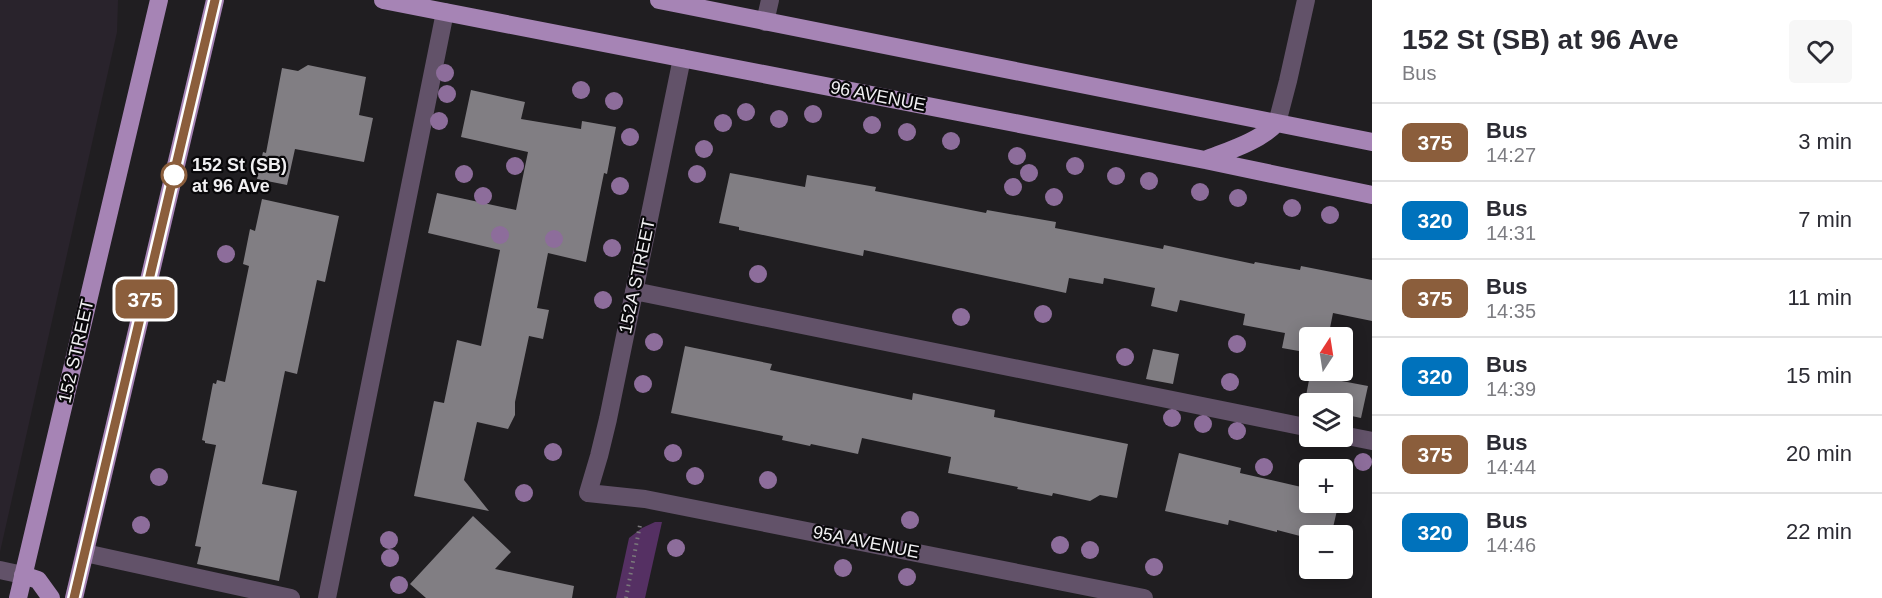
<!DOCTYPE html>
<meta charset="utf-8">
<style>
body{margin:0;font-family:Arial,sans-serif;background:#f7f7f7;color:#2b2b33;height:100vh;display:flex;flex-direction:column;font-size:22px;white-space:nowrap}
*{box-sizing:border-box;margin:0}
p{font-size:20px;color:#7c7c81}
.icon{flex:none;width:33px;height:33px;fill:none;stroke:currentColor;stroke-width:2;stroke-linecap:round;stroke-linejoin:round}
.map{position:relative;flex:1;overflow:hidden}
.panel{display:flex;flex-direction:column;background:#fff;width:510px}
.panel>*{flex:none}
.badge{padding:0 12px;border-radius:9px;font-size:21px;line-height:39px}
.needle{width:39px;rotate:12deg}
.buttons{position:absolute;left:1299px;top:327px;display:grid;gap:12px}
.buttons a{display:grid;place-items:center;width:54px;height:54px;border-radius:6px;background:#fff;box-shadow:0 3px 15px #0003;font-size:30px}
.map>.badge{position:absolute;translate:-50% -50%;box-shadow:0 0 0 3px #fff}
.round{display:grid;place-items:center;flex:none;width:63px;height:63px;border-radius:6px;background:#f7f7f7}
.summary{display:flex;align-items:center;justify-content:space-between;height:102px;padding:0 30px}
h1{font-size:28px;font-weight:700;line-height:45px}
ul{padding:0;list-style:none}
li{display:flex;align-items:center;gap:18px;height:78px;padding:0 30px;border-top:2px solid #e1e1e2}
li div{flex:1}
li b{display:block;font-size:22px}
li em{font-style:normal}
li .badge{min-width:66px;font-weight:700;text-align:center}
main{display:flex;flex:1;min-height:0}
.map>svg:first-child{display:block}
.built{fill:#29232c}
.green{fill:#553063}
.building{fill:#817e83}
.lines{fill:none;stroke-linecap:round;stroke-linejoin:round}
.path{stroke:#7a787b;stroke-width:4;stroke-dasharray:1.5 4.5;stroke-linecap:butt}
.minor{stroke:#625269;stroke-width:18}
.major{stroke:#a684b5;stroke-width:18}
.tree{fill:#8d6d9b}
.line-casing{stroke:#fff;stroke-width:14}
.line{stroke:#8b5e3c;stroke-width:9}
.stop-dot{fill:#fff;stroke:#8b5e3c;stroke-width:3}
.labels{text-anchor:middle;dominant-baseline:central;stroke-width:4.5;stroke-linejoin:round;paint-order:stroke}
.street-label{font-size:18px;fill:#f1f0f2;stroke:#09080a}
.stop-label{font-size:18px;font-weight:bold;fill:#f1f0f2;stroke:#09080a;text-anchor:start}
</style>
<main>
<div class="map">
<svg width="1372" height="598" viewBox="0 0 1372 598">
<rect width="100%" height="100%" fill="#201e21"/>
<path class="built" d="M0,0h118l-1,32 -117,520z"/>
<path class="green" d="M655,522h7l-17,76h-29l13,-60 13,-10z"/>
<path class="building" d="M308,65l58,12 -7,38 14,3 -9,44 -69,-13 -8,36 -30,-6 6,-27 3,1 16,-85 16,3z
M471,90l54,12 -4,17 60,10 1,-8 34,6 -9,47 -3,-1 -18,89 -38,-9 -11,55 12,2 -6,29 -14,-3 -14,66v13l-7,14 -31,-7 -13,58 25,31 -75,-15 20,-95 10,2 13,-63 24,6 19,-96 -72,-17 9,-40 79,17 12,-58 -67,-15z
M730,173l75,14 2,-12 69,12 -1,4 111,22 1,-3 69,12 -1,6 108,21 1,-4 90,19 1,-2 45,8 1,-4 71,14v41l-39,-8 -5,25h-18v15l-28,-5 3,-15 -42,-8 2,-11 -65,-14 -3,12 -26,-6 4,-18 -51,-10 -1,6 -34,-6 -3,15 -202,-43 -1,6 -124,-26v-3l-20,-4z
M262,199l77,17 -14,66 -8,-2 -20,94 -12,-3 -23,113 35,7 -18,90 -82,-17 4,-17 -6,-1 21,-101 -11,-2v-2l-3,-1 11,-57 3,1 1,-4 8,2 24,-116 -6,-2 7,-35 5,2z
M685,346l87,18 -2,6 142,30 1,-7 82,17 -1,7 134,27 -11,54 -17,-3 -10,6 -37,-8 -1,3 -35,-7 1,-2 -70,-14 3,-16 -89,-19 -4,16 -47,-10 -1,2 -28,-6 1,-4 -112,-23z
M1153,349l26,5 -6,30 -27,-5z
M1310,375l58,11 -7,32 -19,-4v-10h-32v3l-6,-1z
M1179,453l62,15 -1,5 70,16v13h29l-8,34h-31l-23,-6v2l-48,-12 -1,5 -63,-14z
M473,516l38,36 -16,17 79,17 -2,12h-146l-16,-14z"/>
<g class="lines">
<path class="path" d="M626,598l14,-73"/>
<path class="minor" d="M765,22l5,-22
M682,58l-74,361 -9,37 -11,37 57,6 499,99
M1277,123l11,-42 18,-81
M634,291l676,137
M1342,435l30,6
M85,553l206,45
M0,570l23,5
M327,598l118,-586"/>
<path class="major" d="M383,0l822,160 167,35
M659,0l713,142
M1205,160c25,-10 53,-18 72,-37
M23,575l15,5 13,18
M18,598l141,-598
M74,598l141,-598"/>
</g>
<g class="tree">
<circle cx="445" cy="73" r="9"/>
<circle cx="581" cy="90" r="9"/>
<circle cx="447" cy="94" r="9"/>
<circle cx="614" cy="101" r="9"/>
<circle cx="746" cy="112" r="9"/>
<circle cx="813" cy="114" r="9"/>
<circle cx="779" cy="119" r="9"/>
<circle cx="439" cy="121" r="9"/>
<circle cx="723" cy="123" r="9"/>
<circle cx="872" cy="125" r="9"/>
<circle cx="907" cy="132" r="9"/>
<circle cx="630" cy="137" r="9"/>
<circle cx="951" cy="141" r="9"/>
<circle cx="704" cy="149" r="9"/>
<circle cx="1017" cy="156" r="9"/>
<circle cx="515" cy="166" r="9"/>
<circle cx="1075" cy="166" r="9"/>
<circle cx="1029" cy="173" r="9"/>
<circle cx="464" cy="174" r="9"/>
<circle cx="697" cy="174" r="9"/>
<circle cx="1116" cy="176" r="9"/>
<circle cx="1149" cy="181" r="9"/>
<circle cx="620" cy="186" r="9"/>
<circle cx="1013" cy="187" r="9"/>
<circle cx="1200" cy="192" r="9"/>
<circle cx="483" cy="196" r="9"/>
<circle cx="1054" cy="197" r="9"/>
<circle cx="1238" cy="198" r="9"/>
<circle cx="1292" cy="208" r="9"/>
<circle cx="1330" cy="215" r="9"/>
<circle cx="500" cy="235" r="9"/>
<circle cx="554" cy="239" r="9"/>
<circle cx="612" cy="248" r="9"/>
<circle cx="226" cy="254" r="9"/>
<circle cx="758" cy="274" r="9"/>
<circle cx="603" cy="300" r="9"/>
<circle cx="1043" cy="314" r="9"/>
<circle cx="961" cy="317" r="9"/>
<circle cx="654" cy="342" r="9"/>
<circle cx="1237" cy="344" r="9"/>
<circle cx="1125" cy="357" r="9"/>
<circle cx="1230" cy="382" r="9"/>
<circle cx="643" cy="384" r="9"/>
<circle cx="1172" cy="418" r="9"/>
<circle cx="1203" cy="424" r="9"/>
<circle cx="1237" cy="431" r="9"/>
<circle cx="553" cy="452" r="9"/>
<circle cx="673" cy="453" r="9"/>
<circle cx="1363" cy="462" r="9"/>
<circle cx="1264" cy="467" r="9"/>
<circle cx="695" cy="476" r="9"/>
<circle cx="159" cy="477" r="9"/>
<circle cx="768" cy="480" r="9"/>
<circle cx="524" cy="493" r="9"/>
<circle cx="910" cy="520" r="9"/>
<circle cx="141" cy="525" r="9"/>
<circle cx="389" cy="540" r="9"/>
<circle cx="1060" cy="545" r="9"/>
<circle cx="676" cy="548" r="9"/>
<circle cx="1090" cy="550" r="9"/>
<circle cx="390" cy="558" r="9"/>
<circle cx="1154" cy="567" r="9"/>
<circle cx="843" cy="568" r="9"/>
<circle cx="907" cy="577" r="9"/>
<circle cx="399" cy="585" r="9"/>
</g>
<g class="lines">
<g class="line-casing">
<path id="line" d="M74,598l141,-598"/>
</g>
<use href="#line" class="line"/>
</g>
<circle class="stop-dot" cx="174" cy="175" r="12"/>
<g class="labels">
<g class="street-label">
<text transform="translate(878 96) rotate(11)">96 AVENUE</text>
<text transform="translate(637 276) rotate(-78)">152A STREET</text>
<text transform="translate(76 351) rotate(-77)">152 STREET</text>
<text transform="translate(866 542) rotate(11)">95A AVENUE</text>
</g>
<g class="stop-label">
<text x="192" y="165">152 St (SB)<tspan x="192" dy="21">at 96 Ave</tspan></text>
</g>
</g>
</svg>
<div class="buttons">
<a><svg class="needle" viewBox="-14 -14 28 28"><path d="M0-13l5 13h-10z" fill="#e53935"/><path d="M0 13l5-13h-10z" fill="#7c7c81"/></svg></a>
<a><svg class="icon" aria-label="layers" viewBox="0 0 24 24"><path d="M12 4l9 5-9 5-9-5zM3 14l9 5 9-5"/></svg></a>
<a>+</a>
<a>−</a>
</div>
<b class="badge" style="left:145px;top:299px;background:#8b5e3c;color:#fff">375</b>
</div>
<section class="panel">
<div class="summary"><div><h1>152 St (SB) at 96 Ave</h1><p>Bus</p></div><a class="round"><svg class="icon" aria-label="heart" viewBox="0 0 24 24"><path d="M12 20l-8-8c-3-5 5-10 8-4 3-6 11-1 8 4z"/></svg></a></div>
<ul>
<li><span class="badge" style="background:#8b5e3c;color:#fff">375</span><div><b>Bus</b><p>14:27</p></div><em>3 min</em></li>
<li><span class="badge" style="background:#0072bc;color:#fff">320</span><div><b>Bus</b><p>14:31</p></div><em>7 min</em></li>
<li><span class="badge" style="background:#8b5e3c;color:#fff">375</span><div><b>Bus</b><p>14:35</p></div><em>11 min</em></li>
<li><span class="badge" style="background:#0072bc;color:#fff">320</span><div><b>Bus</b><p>14:39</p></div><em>15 min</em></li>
<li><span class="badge" style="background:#8b5e3c;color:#fff">375</span><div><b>Bus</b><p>14:44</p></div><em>20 min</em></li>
<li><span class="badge" style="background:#0072bc;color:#fff">320</span><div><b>Bus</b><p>14:46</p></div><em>22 min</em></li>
</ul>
</section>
</main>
